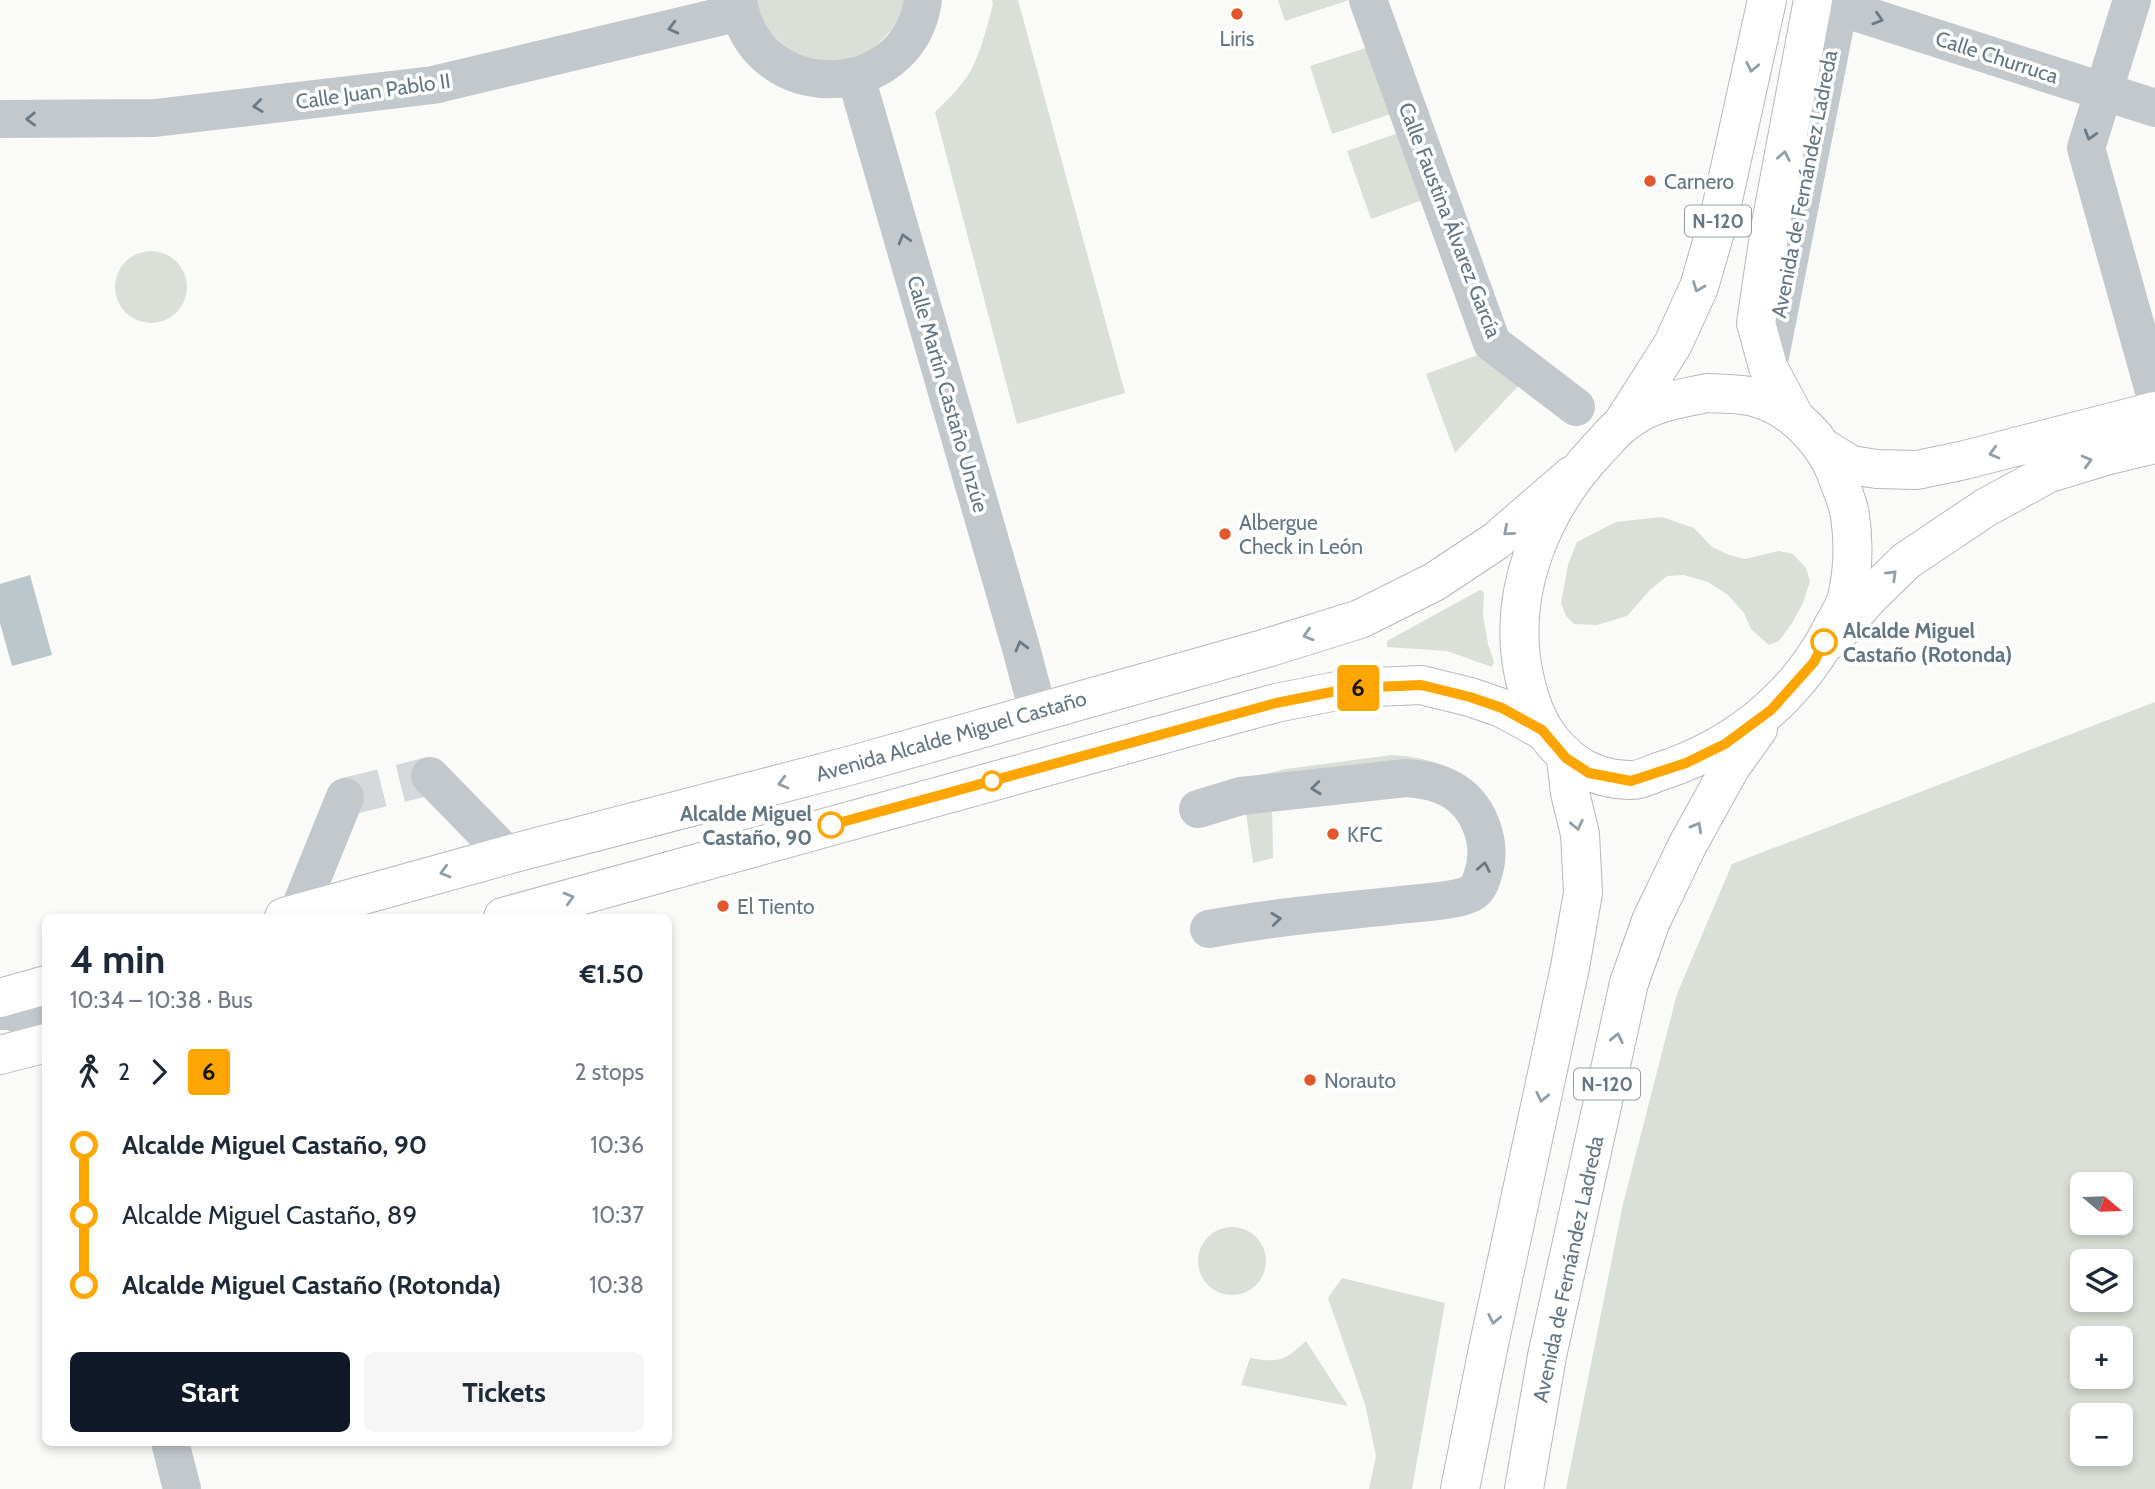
<!DOCTYPE html>
<meta charset="utf-8">
<style>
body{margin:0;font-family:Cabin,sans-serif;background:#f6f6f7;color:#1f2937;height:100vh;display:flex;flex-direction:column;font-size:26px;white-space:nowrap}
*{box-sizing:border-box;margin:0}
p{font-size:23px;color:#747a83}
.icon{flex:none;width:38px;height:38px;fill:none;stroke:currentColor;stroke-width:2;stroke-linecap:round;stroke-linejoin:round}
.map{position:relative;flex:1;overflow:hidden}
.side{position:absolute;left:42px;top:914px;width:630px;height:532px;display:flex;flex-direction:column;background:#fff;border-radius:10px;box-shadow:0 4px 10px #0003}
.side>*{flex:none}
.badge{padding:0 14px;border-radius:5px;font-size:24px;line-height:46px}
.needle{width:46px;rotate:109deg}
.buttons{position:absolute;left:2070px;top:1172px;display:grid;gap:14px}
.buttons a{display:grid;place-items:center;width:63px;height:63px;border-radius:10px;background:#fff;box-shadow:0 4px 10px #0003;font-size:35px}
.map>.badge{position:absolute;translate:-50% -50%;box-shadow:0 0 0 4px #fff}
.legs{display:flex;align-items:center;gap:10px;height:77px;padding:0 28px;font-size:23px}
.legs p{margin-inline-start:auto}
.overview{display:flex;align-items:center;justify-content:space-between;height:119px;padding:0 28px}
h1{font-size:38px;font-weight:700;line-height:52px}
.cta{display:flex;gap:14px;margin-top:auto;padding:14px 28px}
.cta a{flex:1;height:80px;border-radius:10px;background:#111827;color:#fff;font-size:28px;font-weight:700;line-height:80px;text-align:center}
.cta a+a{background:#f6f6f7;color:#1f2937}
ul{padding:0 28px;list-style:none}
li{display:flex;align-items:center;gap:24px;height:70px;font-size:26px}
li i{display:grid;place-items:center;width:10px;height:100%;margin:0 9px;background:currentColor}
li i::after{content:'';width:18px;height:18px;margin:-9px;border:5px solid;border-radius:50%;background:#fff}
li p{margin-inline-start:auto}
li:first-child i{background:linear-gradient(#0000 50%,currentColor 0)}
li:last-child i{background:linear-gradient(currentColor 50%,#0000 0)}
.map>svg:first-child{display:block}
.green{fill:#dadfd7;fill-rule:evenodd}
.water{fill:#bbc7cb}
.lines{fill:none;stroke-linecap:round;stroke-linejoin:round}
.minor-tunnel{stroke:#d5d9db;stroke-width:38;stroke-dasharray:38 19;stroke-linecap:butt}
.major-casing{stroke:#b5babe;stroke-width:40}
.highway-casing{stroke:#b4b9bd;stroke-width:40}
.minor{stroke:#c3c8cc;stroke-width:38}
.major{stroke:#fff;stroke-width:38}
.highway{stroke:#fff;stroke-width:38}
.oneway{stroke:#6a7a87}
.oneway2{stroke:#939fa8}
.line-1-casing{stroke:#fff;stroke-width:16}
.line-1{stroke:#ffa500;stroke-width:10}
.poi-dot{fill:#e4572e;stroke:#fff;stroke-width:2.5}
.stop-1-dot{fill:#fff;stroke:#ffa500;stroke-width:3.5}
.labels{text-anchor:middle;dominant-baseline:central;stroke-width:7;stroke-linejoin:round;paint-order:stroke}
.shield{fill:#fff;stroke:#939fa8;stroke-width:2}
.shield-label{font-size:19px;font-weight:bold;fill:#657683}
.poi-label{font-size:21px;fill:#657683;stroke:#fff;text-anchor:start}
.street-label{font-size:21px;fill:#657683;stroke:#fff}
.stop-label{font-size:21px;font-weight:bold;fill:#657683;stroke:#fff;text-anchor:start}
</style>
<div class="map">
<svg width="2155" height="1489" viewBox="0 0 2155 1489">
<rect width="100%" height="100%" fill="#fafaf8"/>
<path class="green" d="M755,0h151l-9,24 -27,28 -38,11 -39,-9 -29,-28z
M992,0h26l107,393 -108,31 -82,-312c14,-14 31,-29 39,-48 9,-19 13,-39 19,-59z
M1278,0h71l-64,21z
M1369,47l22,67 -59,20 -22,-68z
M1401,132l24,67 -54,20 -24,-68z
M115 287a36 36 0 1 1 72 0a36 36 0 1 1-72 0Z
M1478,355l45,26 -68,72 -29,-79z
M1662,517l32,11 18,19 17,8 16,4 34,-8 14,3 13,14 4,13 -7,22 -11,20 -13,18 -10,4 -18,-16 -7,-16 -16,-18 -20,-13 -24,-7 -17,1 -17,14 -23,26 -30,9 -23,-1 -8,-8 -5,-13 7,-38 9,-23 39,-20z
M1480,590l4,2 -1,23 5,29 6,18 -2,5 -45,-16 -60,-4v-6z
M2155,702v787h-589l57,-285 54,-210 55,-130zM2082,1185h39v38h-39zM2082,1262h39v38h-39zM2082,1339h39v38h-39zM2082,1416h39v38h-39z
M1392,755c30,2 64,9 85,33l-238,-8 47,-11z
M1272,802l1,56 -20,5 -7,-50z
M1198 1261a34 34 0 1 1 68 0a34 34 0 1 1-68 0Z
M1342,1278l103,25 -33,186h-43l7,-33 -11,-52 -37,-106z
M1306,1341l42,65 -107,-21 9,-27c30,5 34,3 56,-17z"/>
<path class="water" d="M30,575l22,80 -40,11 -12,-43v-39z"/>
<g class="lines">
<path class="minor-tunnel" d="M345,797l85,-21"/>
<g class="major-casing">
<path id="major" d="M1825,449l26,16 26,4 40,1 48,-10 190,-49
M1833,639l35,-41 38,-37 79,-53 64,-35 56,-17 50,-12
M284,917l223,-62 349,-91 411,-116 93,-29 74,-37 62,-41 75,-65
M503,917l773,-214 76,-15 69,-3 49,12 32,11 40,22
M0,998l46,-13
M0,1055l46,-12"/>
</g>
<g class="highway-casing">
<path id="highway" d="M1707,393c16,1 35,0 50,5 39,11 72,49 83,86 4,10 9,22 10,32 4,27 3,58 -4,85 -4,11 -13,24 -18,35 -36,65 -96,112 -167,135 -9,3 -22,10 -32,9 -34,-1 -56,-14 -77,-39 -15,-18 -22,-39 -27,-61 -20,-85 16,-171 74,-232 8,-8 15,-18 24,-24 27,-22 52,-24 84,-31z
M1794,416l-26,-49 -12,-44 14,-94 43,-229
M1624,421l49,-77 26,-57 20,-69 48,-218
M1460,1489l29,-145 81,-377 13,-74 -3,-59 -10,-41 -4,-35
M1524,1489l23,-133 82,-373 22,-62 36,-75 43,-78 28,-39"/>
</g>
<path class="minor" d="M738,0c15,106 170,105 185,0
M1368,0l124,343 84,64
M2132,0l-46,148 69,247
M1839,7l316,101
M856,77l165,571 17,64
M0,119l155,-1 278,-33 307,-73
M1768,367l72,-367
M430,776l77,79
M1198,809l43,-13 165,-18c16,1 32,4 46,12 28,16 41,55 31,84 -2,7 -4,14 -10,18 -12,9 -57,11 -73,13 -64,7 -128,12 -191,24
M298,913l47,-116
M0,1011h11l35,15
M170,1442l12,47"/>
<use href="#major" class="major"/>
<use href="#highway" class="highway"/>
</g>
<defs><path id="oneway-chevron" d="M-2-3.5L2.5 0L-2 3.5" fill="none" stroke-width="1.6" stroke-linecap="round" stroke-linejoin="round" transform="scale(1.75)"/></defs>
<g class="oneway">
<use href="#oneway-chevron" transform="translate(1878 19) rotate(17)"/>
<use href="#oneway-chevron" transform="translate(673 28) rotate(166)"/>
<use href="#oneway-chevron" transform="translate(258 106) rotate(173)"/>
<use href="#oneway-chevron" transform="translate(31 119) rotate(179)"/>
<use href="#oneway-chevron" transform="translate(2090 135) rotate(107)"/>
<use href="#oneway-chevron" transform="translate(904 239) rotate(-106)"/>
<use href="#oneway-chevron" transform="translate(1021 646) rotate(-105)"/>
<use href="#oneway-chevron" transform="translate(1316 788) rotate(174)"/>
<use href="#oneway-chevron" transform="translate(1484 867) rotate(-79)"/>
<use href="#oneway-chevron" transform="translate(1276 919) rotate(-6)"/>
</g>
<g class="oneway2">
<use href="#oneway-chevron" transform="translate(1752 67) rotate(102)"/>
<use href="#oneway-chevron" transform="translate(1784 156) rotate(-79)"/>
<use href="#oneway-chevron" transform="translate(1698 287) rotate(111)"/>
<use href="#oneway-chevron" transform="translate(1994 453) rotate(165)"/>
<use href="#oneway-chevron" transform="translate(2087 461) rotate(-15)"/>
<use href="#oneway-chevron" transform="translate(1508 531) rotate(139)"/>
<use href="#oneway-chevron" transform="translate(1892 575) rotate(-44)"/>
<use href="#oneway-chevron" transform="translate(1308 635) rotate(163)"/>
<use href="#oneway-chevron" transform="translate(783 783) rotate(165)"/>
<use href="#oneway-chevron" transform="translate(1577 825) rotate(78)"/>
<use href="#oneway-chevron" transform="translate(1697 827) rotate(-61)"/>
<use href="#oneway-chevron" transform="translate(445 872) rotate(164)"/>
<use href="#oneway-chevron" transform="translate(569 898) rotate(-16)"/>
<use href="#oneway-chevron" transform="translate(1617 1038) rotate(-78)"/>
<use href="#oneway-chevron" transform="translate(1542 1097) rotate(102)"/>
<use href="#oneway-chevron" transform="translate(1494 1319) rotate(102)"/>
</g>
<g class="lines">
<g class="line-1-casing">
<path id="line-1" d="M831,825l445,-122 76,-15 69,-3 49,12 32,11 40,22 24,28 23,15 42,8 55,-18 39,-19 46,-34 43,-48 10,-20"/>
</g>
<use href="#line-1" class="line-1"/>
</g>
<g class="poi-dot">
<circle cx="1237" cy="14" r="7"/>
<circle cx="1650" cy="181" r="7"/>
<circle cx="1225" cy="534" r="7"/>
<circle cx="1333" cy="834" r="7"/>
<circle cx="723" cy="906" r="7"/>
<circle cx="1310" cy="1080" r="7"/>
</g>
<g class="stop-1-dot">
<circle cx="1824" cy="642" r="12"/>
<circle cx="992" cy="781" r="9"/>
<circle cx="831" cy="825" r="12"/>
</g>
<g class="labels">
<g class="shield">
<rect x="1685" y="205.5" width="66" height="31" rx="5"/>
<rect x="1574" y="1068.5" width="66" height="31" rx="5"/>
</g>
<g class="shield-label">
<text x="1718" y="221">N-120</text>
<text x="1607" y="1084">N-120</text>
</g>
<g class="poi-label">
<text x="1237" y="38" text-anchor="middle">Liris</text>
<text x="1664" y="181">Carnero</text>
<text x="1239" y="522">Albergue<tspan x="1239" dy="24">Check in León</tspan></text>
<text x="1347" y="834">KFC</text>
<text x="737" y="906">El Tiento</text>
<text x="1324" y="1080">Norauto</text>
</g>
<g class="street-label">
<text transform="translate(1997 57) rotate(18)">Calle Churruca</text>
<text transform="translate(373 91) rotate(-8)">Calle Juan Pablo II</text>
<text transform="translate(1804 184) rotate(-79)">Avenida de Fernández Ladreda</text>
<text transform="translate(1450 220) rotate(69)">Calle Faustina Álvarez García</text>
<text transform="translate(948 394) rotate(74)">Calle Martín Castaño Unzúe</text>
<text transform="translate(951 736) rotate(-16)">Avenida Alcalde Miguel Castaño</text>
<text transform="translate(1568 1269) rotate(-78)">Avenida de Fernández Ladreda</text>
</g>
<g class="stop-label">
<text x="1843" y="630">Alcalde Miguel<tspan x="1843" dy="24">Castaño (Rotonda)</tspan></text>
<text x="812" y="813" text-anchor="end">Alcalde Miguel<tspan x="812" dy="24">Castaño, 90</tspan></text>
</g>
</g>
</svg>
<div class="buttons">
<a><svg class="needle" viewBox="-14 -14 28 28"><path d="M0-13l5 13h-10z" fill="#e53935"/><path d="M0 13l5-13h-10z" fill="#747a83"/></svg></a>
<a><svg class="icon" aria-label="layers" viewBox="0 0 24 24"><path d="M12 4l9 5-9 5-9-5zM3 14l9 5 9-5"/></svg></a>
<a>+</a>
<a>−</a>
</div>
<b class="badge" style="left:1358px;top:688px;background:#ffa500;color:#111">6</b>
<section class="side">
<div class="overview"><div><h1>4 min</h1><p>10:34 – 10:38 · Bus</p></div><b>€1.50</b></div>
<div class="legs"><svg class="icon" aria-label="walk" viewBox="0 0 24 24"><circle cx="13" cy="4" r="2"/><path d="M13 8l-2 6 4 7M11 14l-3 7M7 12l3-4h3l4 4"/></svg>2<svg class="icon" aria-label="forward" viewBox="0 0 24 24"><path d="M9 5l7 7-7 7"/></svg><b class="badge" style="background:#ffa500;color:#111">6</b><p>2 stops</p></div>
<ul>
<li><i style="color:#ffa500"></i><b>Alcalde Miguel Castaño, 90</b><p>10:36</p></li>
<li><i style="color:#ffa500"></i><span>Alcalde Miguel Castaño, 89</span><p>10:37</p></li>
<li><i style="color:#ffa500"></i><b>Alcalde Miguel Castaño (Rotonda)</b><p>10:38</p></li>
</ul>
<div class="cta"><a>Start</a><a>Tickets</a></div>
</section>
</div>
